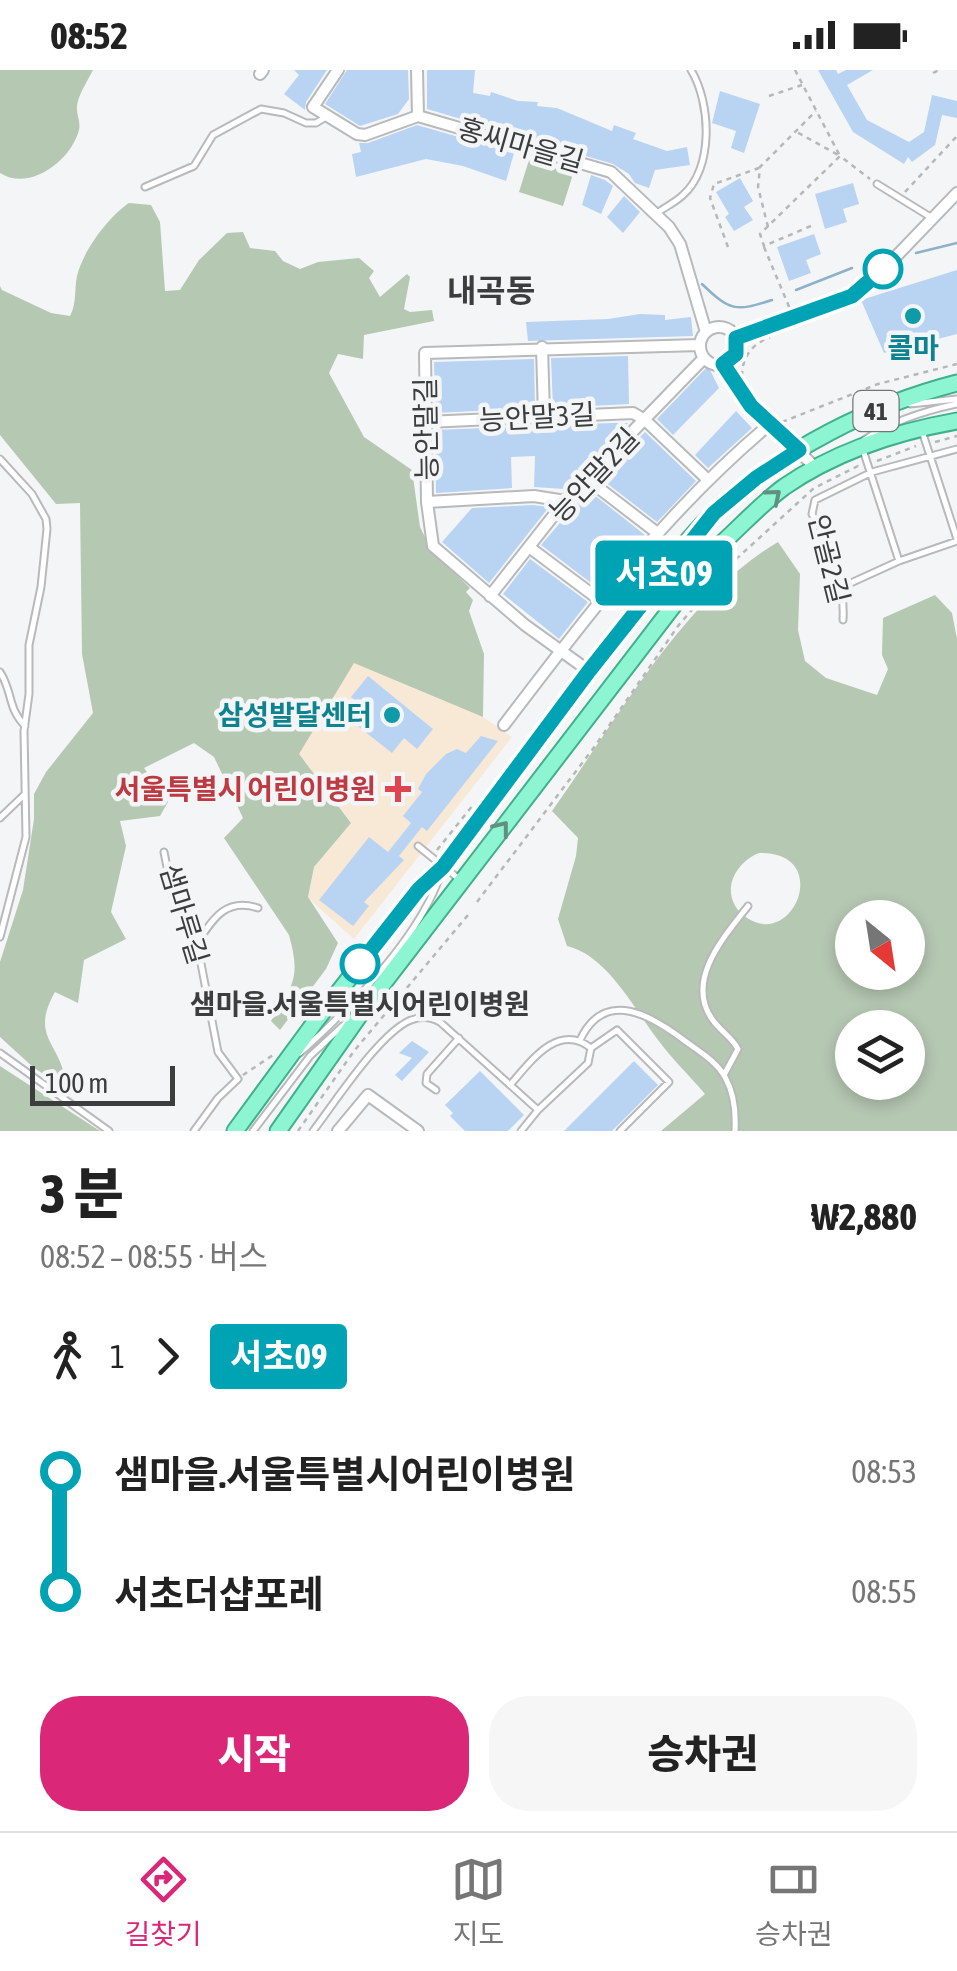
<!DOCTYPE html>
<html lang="ko">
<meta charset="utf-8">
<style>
body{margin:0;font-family:"Asap Condensed","Noto Sans KR",sans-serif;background:#f6f6f6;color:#222;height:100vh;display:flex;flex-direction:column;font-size:38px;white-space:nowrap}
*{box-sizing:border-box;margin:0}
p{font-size:32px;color:#767676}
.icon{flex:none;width:55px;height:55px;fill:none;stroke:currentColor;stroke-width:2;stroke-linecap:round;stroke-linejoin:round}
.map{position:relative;height:1061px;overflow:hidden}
.drawer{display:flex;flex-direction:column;background:#fff;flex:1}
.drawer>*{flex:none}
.badge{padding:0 20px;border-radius:8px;font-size:35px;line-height:65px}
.needle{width:65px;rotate:150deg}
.tools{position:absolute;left:835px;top:830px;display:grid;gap:20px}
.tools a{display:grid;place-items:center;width:90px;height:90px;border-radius:50%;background:#fff;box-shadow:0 5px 15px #0003;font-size:50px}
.scale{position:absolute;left:30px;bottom:25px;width:145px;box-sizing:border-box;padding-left:10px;border:5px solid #3c3d3d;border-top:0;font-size:28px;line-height:35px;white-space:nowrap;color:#3c3d3d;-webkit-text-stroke:8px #f4f5f7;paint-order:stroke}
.map>.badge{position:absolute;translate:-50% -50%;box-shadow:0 0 0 5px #fff}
.legs{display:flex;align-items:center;gap:15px;height:110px;padding:0 40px;font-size:32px}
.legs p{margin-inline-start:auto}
.overview{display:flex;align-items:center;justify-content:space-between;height:170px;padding:0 40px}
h1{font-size:55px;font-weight:800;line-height:75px}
.cta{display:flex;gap:20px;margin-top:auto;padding:20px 40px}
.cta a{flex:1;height:115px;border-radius:40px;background:#db2777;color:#fff;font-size:40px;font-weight:800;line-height:115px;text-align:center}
.cta a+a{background:#f6f6f6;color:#222}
ul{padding:0 40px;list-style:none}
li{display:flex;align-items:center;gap:35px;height:120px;font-size:38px}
li i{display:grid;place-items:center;width:15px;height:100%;margin:0 12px;background:currentColor}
li i::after{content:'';width:25px;height:25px;margin:-12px;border:8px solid;border-radius:50%;background:#fff}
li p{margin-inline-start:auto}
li:first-child i{background:linear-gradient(#0000 50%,currentColor 0)}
li:last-child i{background:linear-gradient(currentColor 50%,#0000 0)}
.status{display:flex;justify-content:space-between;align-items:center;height:70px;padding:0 50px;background:#fff;direction:ltr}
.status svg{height:28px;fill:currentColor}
.dock{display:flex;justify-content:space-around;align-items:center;height:140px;border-top:2px solid #e0e0e0;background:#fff;font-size:28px;color:#767676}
.dock a{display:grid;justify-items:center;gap:5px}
.dock .current{color:#db2777}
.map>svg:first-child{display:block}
.medical{fill:#f8e9d6}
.green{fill:#b5c8b2;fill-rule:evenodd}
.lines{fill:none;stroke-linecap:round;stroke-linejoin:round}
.stream{stroke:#8db1c9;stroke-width:2.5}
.building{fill:#b9d3f3}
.lane-casing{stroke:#b8b9bb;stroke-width:9}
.street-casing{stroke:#b8b9bb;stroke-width:14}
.primary-casing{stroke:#40b08b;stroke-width:19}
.path{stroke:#b6b7b8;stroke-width:2.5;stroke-dasharray:5 5;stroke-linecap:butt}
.lane{stroke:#fff;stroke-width:5}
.street{stroke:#fff;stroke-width:10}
.primary{stroke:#8ef5d3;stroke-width:15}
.oneway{stroke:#619080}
.line-1-casing{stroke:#fff;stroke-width:22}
.line-1{stroke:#00a3b4;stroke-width:15}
.stop-1-dot{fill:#fff;stroke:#00a3b4;stroke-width:5}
.culture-dot{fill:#0f9aa8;stroke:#f4f5f7;stroke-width:4}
.health-dot{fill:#e0444e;stroke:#f4f5f7;stroke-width:4}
.labels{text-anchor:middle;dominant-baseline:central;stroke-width:9;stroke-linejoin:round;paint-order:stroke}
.shield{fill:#f4f5f7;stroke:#737475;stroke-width:2.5}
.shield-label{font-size:25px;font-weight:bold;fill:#3c3d3d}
.street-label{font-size:28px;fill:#3c3d3d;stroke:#f4f5f7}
.culture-label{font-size:28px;font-weight:bold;fill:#0d838f;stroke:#f4f5f7}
.health-label{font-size:28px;font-weight:bold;fill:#be3a42;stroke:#f4f5f7;text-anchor:end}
.stop-label{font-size:28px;font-weight:bold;fill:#3c3d3d;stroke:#f4f5f7}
.quarter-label{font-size:32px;font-weight:bold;fill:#3c3d3d;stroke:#f4f5f7}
</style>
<div class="status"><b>08:52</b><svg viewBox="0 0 49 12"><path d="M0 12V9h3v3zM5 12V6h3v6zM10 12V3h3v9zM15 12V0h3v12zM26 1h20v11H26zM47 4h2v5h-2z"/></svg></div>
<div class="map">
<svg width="957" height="1061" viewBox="0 0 957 1061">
<rect width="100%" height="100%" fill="#f4f5f7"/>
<path class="medical" d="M353,592l130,55 29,20 -158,202 -46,-41 6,-31 37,-45 -53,-67z"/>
<path class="green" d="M0,0h93c-5,10 -15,25 -16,36 -1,8 4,16 2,24 -8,31 -50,62 -79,43z
M529,90l44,14 -10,32 -44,-14z
M129,133l22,2 9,17 5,69 15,-1 19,-30 28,-27 16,-1 7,16 25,3 8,10 17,8 18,-7 41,-4 15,13 -5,7 11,19 27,-23 3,3 -6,32 6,3 22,-2 2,11 -70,14 -1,24 -25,-5 -9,19 35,64 48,33 8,57 12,24 38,37 -4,4 7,8 -4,11 15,43 -1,63 -129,-54 -55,91 52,69 -37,44 -6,30 30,46 -12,26 -46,61 -9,-9c22,-36 30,-43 18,-86l-65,-97 19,-20 -29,-61 -20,-14 -50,25 24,34 -8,14 -40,5 6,25 -15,66 15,27 -42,21 -6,43 -23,-11c-27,48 9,51 11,96l-32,-20 -34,-31v-75l23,-72 11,-71v-25l12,-22 47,-59 -11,-59 -2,-151 -24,1 -56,-69v-149l2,4 49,23 19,3c7,-14 4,-25 7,-40 6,-25 31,-59 52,-73z
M778,472l22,32 -2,56 7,31 21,17 51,17 11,-26 -6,-14 1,-37 52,-23 17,18 5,26v492h-296l44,-37c-15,-18 -33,-35 -47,-54 -23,-30 -51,-85 -91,-94l-9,-27 18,-63 2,-18 -26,-27c62,-87 133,-215 226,-269zM759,783c76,-2 33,102 -16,62 -24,-21 -9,-52 16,-62zM852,848h56v54h-56zM852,958h56v54h-56z
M0,996l100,65h-100z"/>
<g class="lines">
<path class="stream" d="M916,183l41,-10
M702,214c28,27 33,28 70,16
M796,220l56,-22"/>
</g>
<path class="building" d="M294,0h33l-21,32 -1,8 -21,-16 15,-19z
M347,0h61l1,29 -11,15 -38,12 -35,-22z
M427,0h48l-2,23 17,3 1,-4 27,9 20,1 -1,4 20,2 55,23 2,-6 22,8 -3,6 34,12 20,-4 3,18 -35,5 -6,18 -14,-5 -6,-9 -16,-10 -186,-55z
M818,0h18l2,4 8,-4h27l-26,15 20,35 42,22 15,-10 8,-37 25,6v17l-15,-3 -7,30 -23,17 -4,-5 -4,7 -51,-32z
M720,21l40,13 -16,49 -13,-5 5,-17 -24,-8z
M417,55l97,28 -8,28 -43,-15 -37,-7 -70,18 -4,-23 9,-2 -2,-9h9z
M591,105l14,5 8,6 -12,28 -19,-9z
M740,108l13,23 -9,6 9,13 -19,11 -9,-14 4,-3 -13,-22z
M853,113l6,21 -16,5 4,13 -22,7 -10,-35z
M624,126l16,16 -17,21 -16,-16z
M814,164l7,20 -15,6 5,13 -22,8 -12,-34z
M957,200v64l-73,19 -23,-53z
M640,244l25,1v5l26,-3 2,19 -165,5 -2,-19 82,-3z
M628,286l1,48 -76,4 -2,-50z
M534,289l1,49 -100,5 -1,-51z
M708,296l11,22 -46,47 -16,-16z
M736,341l16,17 -44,40 -13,-13z
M612,353h16l-64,66 -30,-2 1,-31 -24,1 1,31 -76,5 -1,-63z
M645,362l51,49 -39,41 -57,-44z
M588,420l57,45 -46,54 -58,-44z
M533,435l16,2 -60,76 -47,-41 30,-34z
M530,489l58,43 -29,37 -56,-45z
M368,606l65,53 -16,20 -13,-11 -12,15 -42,-33 11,-15 -10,-8z
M481,666l17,5 -71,90 -5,-4 -23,29 5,4 -40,42 5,4 -16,20 -34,-26 50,-63 19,15 23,-29 -8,-7 19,-24 -4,-3 8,-15 20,-20 11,-5 9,4z
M412,971l17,11 -27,29 -7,-6 17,-17 -13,-5z
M634,991l24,24 -46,46h-48z
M480,1001l44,44 -16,16h-43l-15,-15 3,-3 -8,-8z"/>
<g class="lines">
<g class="lane-casing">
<path id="lane" d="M877,114l55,34
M145,117l49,-21 19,-31 48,-26 23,4 22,10h10l10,-6
M657,143c8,-6 19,-11 26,-18 31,-27 28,-92 8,-125
M910,334l47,-5
M922,361l35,108
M864,370c28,-19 60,-29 93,-36
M863,380l36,111
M0,389l32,35 14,25 1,10 -6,58 -12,58v49l-5,37 2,106 -26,100
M842,517l57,-26 58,-20
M843,550c2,-37 -11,-75 -31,-106l3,-14 57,-28 85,-23
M0,602c13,20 7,35 25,54
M0,748l25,-24
M418,776l41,33
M164,782l9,45 15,23 10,28 20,104 20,27 -20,19 -24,33
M197,873c16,-24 29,-46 61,-35
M580,970c25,-53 72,-24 105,1 15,11 31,20 40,36 9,16 11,36 10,54
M591,978l26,-18 52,52 -49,49
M0,983l109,78
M300,983c50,-45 115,-110 139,-174
M724,1005l14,-26c-6,-12 -18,-18 -26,-30 -27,-39 12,-82 36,-113
M436,1020l-10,-7 1,-9 32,-36
M253,1061l57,-75 39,-36
M313,1061c21,-27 67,-99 98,-111 10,-4 20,-3 29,2l98,88 50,-47 3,-15c-33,-26 -60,13 -81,37
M521,1061l17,-21"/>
</g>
<g class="street-casing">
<path id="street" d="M338,0l-25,37 44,27 8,1 53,-19
M417,0l1,46 193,56 58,55 11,17 26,88
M260,4l3,-4
M700 276a19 19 0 1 1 38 0a19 19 0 1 1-38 0Z
M735,268l117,-42 32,-27 73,-76
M542,277l2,68
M723,294l28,42 64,61
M426,352l207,-9 12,7 62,59
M587,409l69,53
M427,432l107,-6 31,5
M529,477l72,54
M490,526l75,-95 139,-143
M589,601l-64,-46 -92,-79 -6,-44 -2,-149 275,-8
M504,655c82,-108 162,-214 266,-301
M338,1061l30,-36 50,36"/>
</g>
<g class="primary-casing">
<path id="primary" d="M235,1061l80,-109 104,-133 24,-22c61,-81 121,-163 183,-244 28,-37 56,-81 91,-113 66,-60 154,-105 240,-127
M278,1061l88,-125 354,-461c21,-19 41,-41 64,-58 52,-36 111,-55 173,-66"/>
</g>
<path class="path" d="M795,0l45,86 -45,-25
M933,3l6,-3
M769,26l33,-11
M905,122l52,-56
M811,156l-47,20 -4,-12 80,-78 30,23
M768,157l-10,-40 2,-20 56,-56
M728,177l-18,-49 4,-14 45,-16
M764,177l26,62
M714,253l21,3
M742,306c0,-19 10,-32 28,-39
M782,352l96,-38 79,-20
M935,372l22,-6
M877,391l39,-15
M437,780l36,-45
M477,832l118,-156 83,-120 56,-65 80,-73 44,-22 3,2
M243,1005l30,-20
M298,1061l56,-80 114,-136"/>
<use href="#lane" class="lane"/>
<use href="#street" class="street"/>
<use href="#primary" class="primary"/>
</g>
<defs><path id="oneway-chevron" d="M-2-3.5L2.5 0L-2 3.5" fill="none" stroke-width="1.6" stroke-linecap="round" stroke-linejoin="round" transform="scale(2.5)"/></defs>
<g class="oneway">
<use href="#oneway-chevron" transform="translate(774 426) rotate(-40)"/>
<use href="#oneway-chevron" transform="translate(502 758) rotate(-52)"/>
</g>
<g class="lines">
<g class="line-1-casing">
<path id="line-1" d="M360,894l59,-75 24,-22 146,-196 125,-158 42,-35 43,-28 -48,-44 -28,-42 13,-10v-16l116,-42 31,-27"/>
</g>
<use href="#line-1" class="line-1"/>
</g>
<g class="stop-1-dot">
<circle cx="883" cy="199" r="18"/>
<circle cx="360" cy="894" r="18"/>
</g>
<g class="culture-dot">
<circle cx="913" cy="246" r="10"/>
<circle cx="392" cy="645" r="10"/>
</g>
<path class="health-dot" d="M393 704h10v10h10v10h-10v10h-10v-10h-10v-10h10z"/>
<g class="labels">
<rect class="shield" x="853.5" y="321" width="45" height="40" rx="8"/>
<g class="shield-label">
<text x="876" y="341">41</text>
</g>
<g class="street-label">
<text transform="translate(521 75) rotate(16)">홍씨마을길</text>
<text transform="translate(537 347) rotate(-3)">능안말3길</text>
<text transform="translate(426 359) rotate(-91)">능안말길</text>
<text transform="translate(594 405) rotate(-47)">능안말2길</text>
<text transform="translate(829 489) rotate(76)">안골2길</text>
<text transform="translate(184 844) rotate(73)">샘마루길</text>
</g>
<g class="culture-label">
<text x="913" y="278">콜마</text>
<text x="372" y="645" text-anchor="end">삼성발달센터</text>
</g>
<g class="health-label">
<text x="376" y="719">서울특별시 어린이병원</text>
</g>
<g class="stop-label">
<text x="360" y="934">샘마을.서울특별시어린이병원</text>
</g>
<g class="quarter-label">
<text x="491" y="220">내곡동</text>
</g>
</g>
</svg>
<div class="tools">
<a><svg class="needle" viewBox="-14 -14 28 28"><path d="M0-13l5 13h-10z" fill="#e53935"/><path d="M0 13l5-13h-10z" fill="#767676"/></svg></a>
<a><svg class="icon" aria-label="layers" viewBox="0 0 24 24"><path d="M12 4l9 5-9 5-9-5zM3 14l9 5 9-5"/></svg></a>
</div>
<div class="scale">100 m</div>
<b class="badge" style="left:664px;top:503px;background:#00a3b4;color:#fff">서초09</b>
</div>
<section class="drawer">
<div class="overview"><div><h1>3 분</h1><p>08:52 – 08:55 · 버스</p></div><b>₩2,880</b></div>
<div class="legs"><svg class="icon" aria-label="walk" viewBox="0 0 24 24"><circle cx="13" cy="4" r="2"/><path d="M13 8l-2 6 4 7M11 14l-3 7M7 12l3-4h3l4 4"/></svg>1<svg class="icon" aria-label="forward" viewBox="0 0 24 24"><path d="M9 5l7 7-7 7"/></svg><b class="badge" style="background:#00a3b4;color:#fff">서초09</b></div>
<ul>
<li><i style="color:#00a3b4"></i><b>샘마을.서울특별시어린이병원</b><p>08:53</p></li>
<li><i style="color:#00a3b4"></i><b>서초더샵포레</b><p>08:55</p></li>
</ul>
<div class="cta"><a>시작</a><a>승차권</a></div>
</section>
<nav class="dock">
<a class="current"><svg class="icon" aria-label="directions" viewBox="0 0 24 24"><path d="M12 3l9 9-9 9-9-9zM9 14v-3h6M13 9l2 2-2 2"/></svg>길찾기</a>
<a><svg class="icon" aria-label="map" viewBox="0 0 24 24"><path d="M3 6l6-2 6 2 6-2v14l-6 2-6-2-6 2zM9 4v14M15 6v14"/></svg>지도</a>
<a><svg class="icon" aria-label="tickets" viewBox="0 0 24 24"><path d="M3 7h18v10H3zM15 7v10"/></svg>승차권</a>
</nav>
